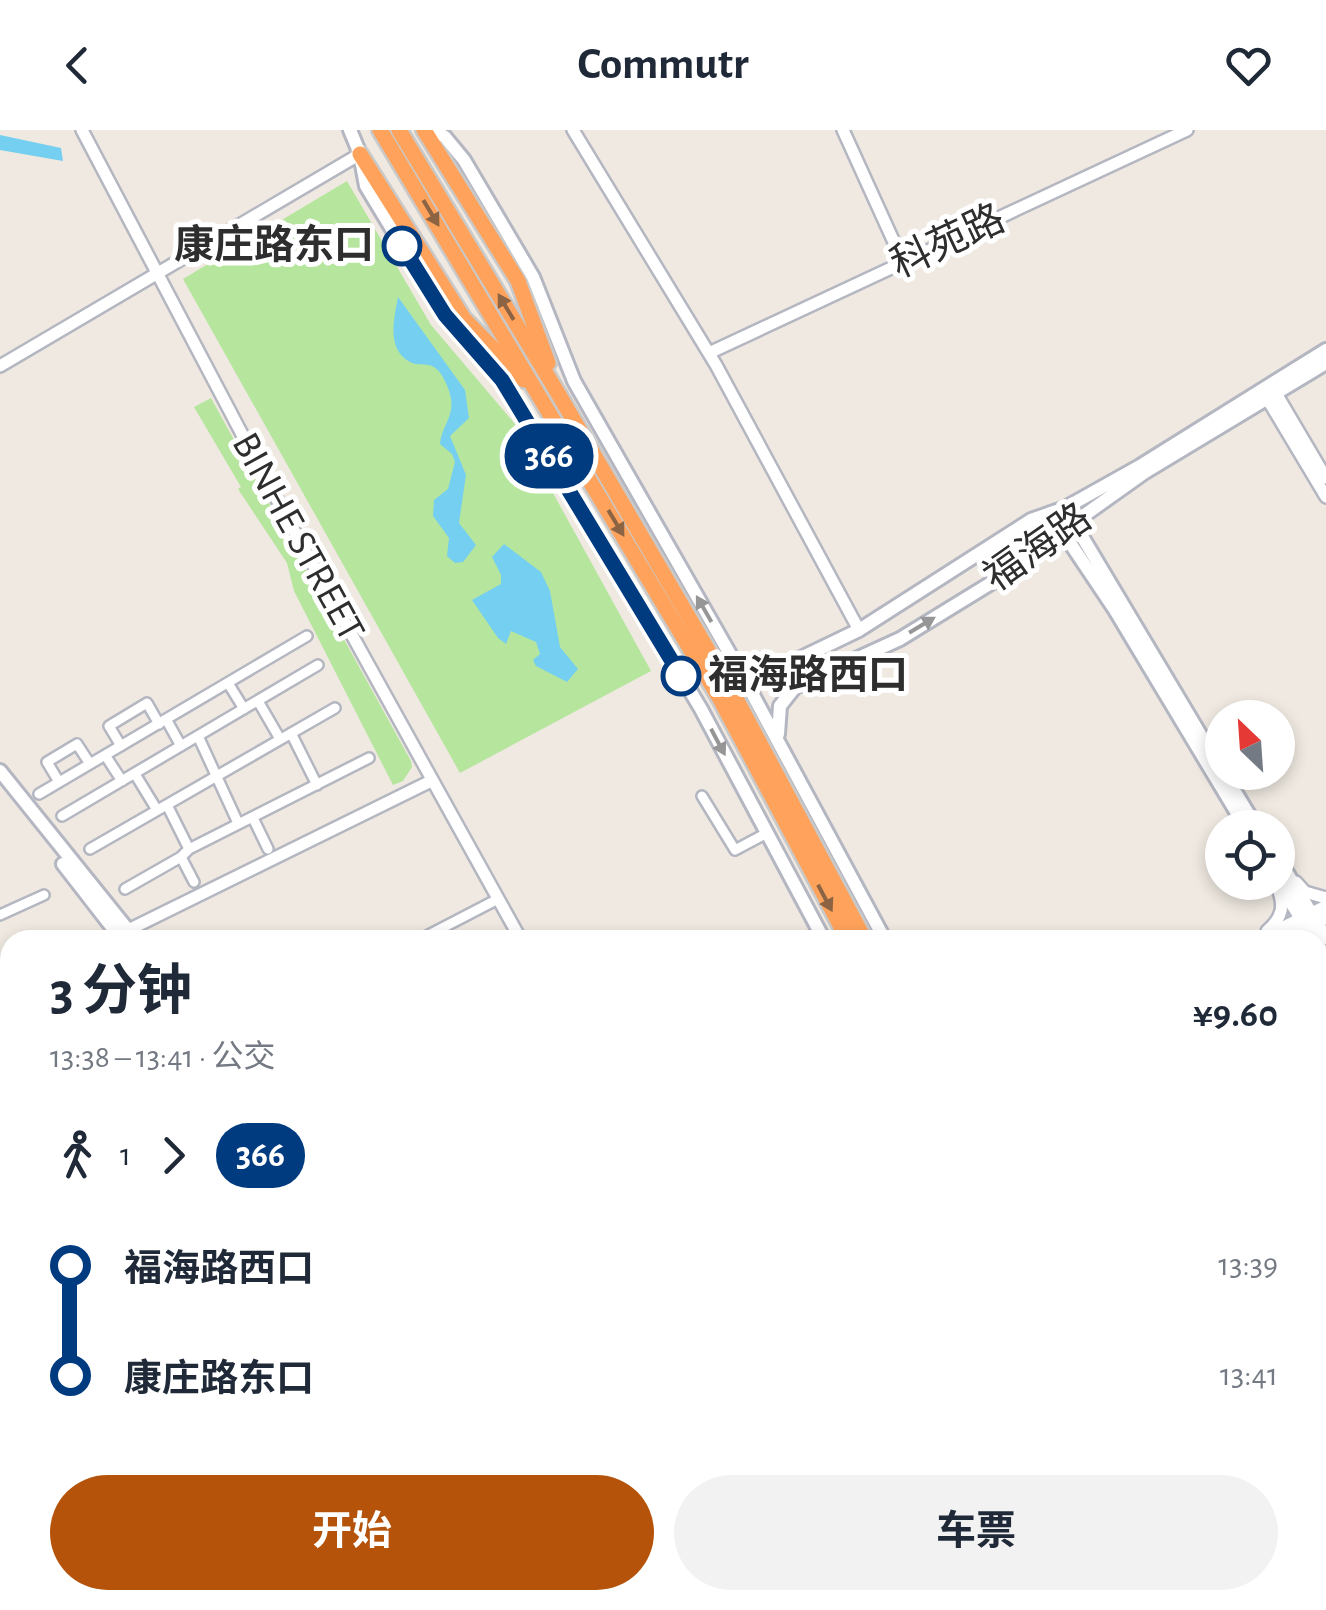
<!DOCTYPE html>
<html lang="zh">
<meta charset="utf-8">
<style>
body{margin:0;font-family:"Alegreya Sans","Noto Sans SC",sans-serif;background:#f2f2f3;color:#1f2937;height:100vh;display:flex;flex-direction:column;font-size:38px;white-space:nowrap}
*{box-sizing:border-box;margin:0}
p{font-size:32px;color:#747a83}
.icon{flex:none;width:55px;height:55px;fill:none;stroke:currentColor;stroke-width:2;stroke-linecap:round;stroke-linejoin:round}
.map{position:relative;flex:1;overflow:hidden}
.details{position:absolute;left:0px;top:800px;width:1328px;height:680px;display:flex;flex-direction:column;background:#fff;border-radius:30px 30px 0 0;box-shadow:0 5px 15px #0003}
.details>*{flex:none}
.badge{padding:0 20px;border-radius:32px;font-size:35px;line-height:65px}
.needle{width:65px;rotate:335deg}
.tools{position:absolute;left:1205px;top:570px;display:grid;gap:20px}
.tools a{display:grid;place-items:center;width:90px;height:90px;border-radius:50%;background:#fff;box-shadow:0 5px 15px #0003;font-size:50px}
.map>.badge{position:absolute;translate:-50% -50%;box-shadow:0 0 0 5px #fff}
.legs{display:flex;align-items:center;gap:15px;height:110px;padding:0 50px;font-size:32px}
.legs p{margin-inline-start:auto}
.overview{display:flex;align-items:center;justify-content:space-between;height:170px;padding:0 50px}
h1{font-size:55px;font-weight:700;line-height:75px}
.action{display:flex;gap:20px;margin-top:auto;padding:20px 50px}
.action a{flex:1;height:115px;border-radius:60px;background:#b45309;color:#fff;font-size:40px;font-weight:700;line-height:115px;text-align:center}
.action a+a{background:#f2f2f3;color:#1f2937}
ul{padding:0 50px;list-style:none}
li{display:flex;align-items:center;gap:35px;height:110px;font-size:38px}
li i{display:grid;place-items:center;width:15px;height:100%;margin:0 12px;background:currentColor}
li i::after{content:'';width:25px;height:25px;margin:-12px;border:8px solid;border-radius:50%;background:#fff}
li p{margin-inline-start:auto}
li:first-child i{background:linear-gradient(#0000 50%,currentColor 0)}
li:last-child i{background:linear-gradient(currentColor 50%,#0000 0)}
header{display:flex;justify-content:space-between;align-items:center;height:130px;padding:0 50px;background:#fff;font-size:45px;font-weight:700}
.map>svg:first-child{display:block}
.green{fill:#b6e59e}
.pitch{fill:#c9ec9a}
.water{fill:#75cff0}
.lines{fill:none;stroke-linecap:round;stroke-linejoin:round}
.river{stroke:#75cff0;stroke-width:12}
.minor-casing{stroke:#b4b7c1;stroke-width:14}
.tertiary-casing{stroke:#b4b7c1;stroke-width:16}
.secondary-casing{stroke:#b4b7c1;stroke-width:18}
.motorway-casing{stroke:#c9c9c9;stroke-width:20}
.minor{stroke:#fff;stroke-width:9}
.tertiary{stroke:#fff;stroke-width:11}
.secondary{stroke:#fff;stroke-width:12}
.motorway{stroke:#ffa35c;stroke-width:15}
.oneway{fill:#8c6343}
.oneway2{fill:#969696}
.line-1-casing{stroke:#fff;stroke-width:22}
.line-1{stroke:#003b80;stroke-width:15}
.stop-1-dot{fill:#fff;stroke:#003b80;stroke-width:5}
.labels{text-anchor:middle;dominant-baseline:central;stroke-width:10;stroke-linejoin:round;paint-order:stroke}
.street-label{font-size:40px;fill:#2e2e2e;stroke:#fff}
.stop-label{font-size:40px;font-weight:bold;fill:#2e2e2e;stroke:#fff;text-anchor:end}
</style>
<header><svg class="icon" aria-label="back" viewBox="0 0 24 24"><path d="M15 5l-7 7 7 7"/></svg>Commutr<svg class="icon" aria-label="heart" viewBox="0 0 24 24"><path d="M12 20l-8-8c-3-5 5-10 8-4 3-6 11-1 8 4z"/></svg></header>
<div class="map">
<svg width="1326" height="1480" viewBox="0 0 1326 1480">
<rect width="100%" height="100%" fill="#efe9e1"/>
<path class="green" d="M347,51l84,144 84,99 136,247 -191,102 -277,-494z
M211,268l200,363 1,6 -9,14 -10,4 -99,-194 -7,-28 -49,-74 3,-2 -47,-80z"/>
<path class="pitch" d="M1082,1470h54l5,10h-54z"/>
<path class="water" d="M0,5l61,13 2,13 -63,-11z
M398,167l67,93 4,28 -19,18 16,39 -7,48 17,22 -13,17 -8,1 -8,-7 2,-18 -16,-22 1,-16 14,-11 7,-27 -3,-8 -12,-10c1,-16 14,-27 11,-45 -1,-9 -9,-29 -19,-33 -6,-3 -15,0 -22,-4 -24,-13 -16,-43 -12,-65z
M504,414l37,28 9,19 10,56 18,22 -11,13 -31,-16 -3,-6 7,-6 -4,-12 -25,-11 -5,13 -8,-6 -26,-38 29,-16v-9l-9,-18z"/>
<g class="lines">
<path class="river" d="M1318,1235l8,-3"/>
<g class="minor-casing">
<path id="minor" d="M228,553l16,26
M258,571l22,38
M166,589l15,27
M291,603l26,52
M198,606l40,87
M121,616l-12,-20 38,-23 12,21
M105,625l17,26
M135,644l22,36
M59,652l-12,-20 30,-18 13,20
M39,664l268,-158
M702,666l33,54 32,-17
M167,675l22,44
M62,686l256,-151
M253,688l15,31
M90,719l245,-141
M181,727l13,25
M125,759l56,-32 8,-8 180,-91
M0,785l44,-20
M419,810l79,-41
M0,1268l10,20"/>
</g>
<g class="tertiary-casing">
<path id="tertiary" d="M82,0l183,348 256,462
M573,0l143,235 143,265
M843,0l60,132
M709,223l478,-223
M0,236l360,-212
M1270,259l7,6 49,83
M1267,261l1,9 58,97
M1296,752l9,10 21,6
M1267,801c16,-14 18,-25 10,-45
M108,810l323,-159
M1257,810l69,-34
M1282,810l44,-22
M0,859l10,-4
M0,1293l10,-5
M885,1470l6,10"/>
</g>
<g class="secondary-casing">
<path id="secondary" d="M350,0l10,24 6,32 67,111 69,83 27,41 172,288 123,231
M434,0l11,7 19,23 69,117 41,104 173,303 138,256
M1065,378l157,263
M1050,383l65,97 131,218
M747,554l112,-54 172,-110 34,-12 75,-42 186,-116
M778,604l2,-28 15,-19 105,-48 166,-102 20,-23 59,-42 181,-109
M0,641l136,169
M1223,642l34,56
M1278,728l48,80
M63,734l59,76
M1278,751l36,59
M1318,815l8,11
M540,1470l5,10
M1167,1470l8,10"/>
</g>
<g class="motorway-casing">
<path id="motorway" d="M380,0l340,569 128,241
M399,0l160,265 174,298 132,247
M424,0l94,151 30,82
M360,24l104,165 60,61
M1180,1470l5,10
M1199,1470l5,10
M1218,1470l5,10
M1235,1470l5,10"/>
</g>
<use href="#minor" class="minor"/>
<use href="#tertiary" class="tertiary"/>
<use href="#secondary" class="secondary"/>
<use href="#motorway" class="motorway"/>
</g>
<defs><path id="oneway-solid" d="M-6-.8H1V-3.2L6.5 0L1 3.2V.8H-6Z" transform="scale(2.5)"/></defs>
<g class="oneway">
<use href="#oneway-solid" transform="translate(431 83) rotate(59)"/>
<use href="#oneway-solid" transform="translate(506 177) rotate(-121)"/>
<use href="#oneway-solid" transform="translate(616 393) rotate(59)"/>
<use href="#oneway-solid" transform="translate(825 768) rotate(62)"/>
</g>
<g class="oneway2">
<use href="#oneway-solid" transform="translate(704 479) rotate(-120)"/>
<use href="#oneway-solid" transform="translate(922 495) rotate(-31)"/>
<use href="#oneway-solid" transform="translate(718 612) rotate(62)"/>
</g>
<g class="lines">
<g class="line-1-casing">
<path id="line-1" d="M402,116l43,69 57,65 179,296"/>
</g>
<use href="#line-1" class="line-1"/>
</g>
<g class="stop-1-dot">
<circle cx="402" cy="116" r="18"/>
<circle cx="681" cy="546" r="18"/>
</g>
<g class="labels">
<g class="street-label">
<text transform="translate(948 112) rotate(-25)">科苑路</text>
<text transform="translate(298 407) rotate(61)">BINHE STREET</text>
<text transform="translate(1038 418) rotate(-35)">福海路</text>
</g>
<g class="stop-label">
<text x="374" y="116">康庄路东口</text>
<text x="708" y="546" text-anchor="start">福海路西口</text>
</g>
</g>
</svg>
<div class="tools">
<a><svg class="needle" viewBox="-14 -14 28 28"><path d="M0-13l5 13h-10z" fill="#e53935"/><path d="M0 13l5-13h-10z" fill="#747a83"/></svg></a>
<a><svg class="icon" aria-label="locate" viewBox="0 0 24 24"><circle cx="12" cy="12" r="6"/><path d="M12 2v4M12 18v4M2 12h4M18 12h4"/></svg></a>
</div>
<b class="badge" style="left:549px;top:326px;background:#003b80;color:#fff">366</b>
<section class="details">
<div class="overview"><div><h1>3 分钟</h1><p>13:38 – 13:41 · 公交</p></div><b>¥9.60</b></div>
<div class="legs"><svg class="icon" aria-label="walk" viewBox="0 0 24 24"><circle cx="13" cy="4" r="2"/><path d="M13 8l-2 6 4 7M11 14l-3 7M7 12l3-4h3l4 4"/></svg>1<svg class="icon" aria-label="forward" viewBox="0 0 24 24"><path d="M9 5l7 7-7 7"/></svg><b class="badge" style="background:#003b80;color:#fff">366</b></div>
<ul>
<li><i style="color:#003b80"></i><b>福海路西口</b><p>13:39</p></li>
<li><i style="color:#003b80"></i><b>康庄路东口</b><p>13:41</p></li>
</ul>
<div class="action"><a>开始</a><a>车票</a></div>
</section>
</div>
